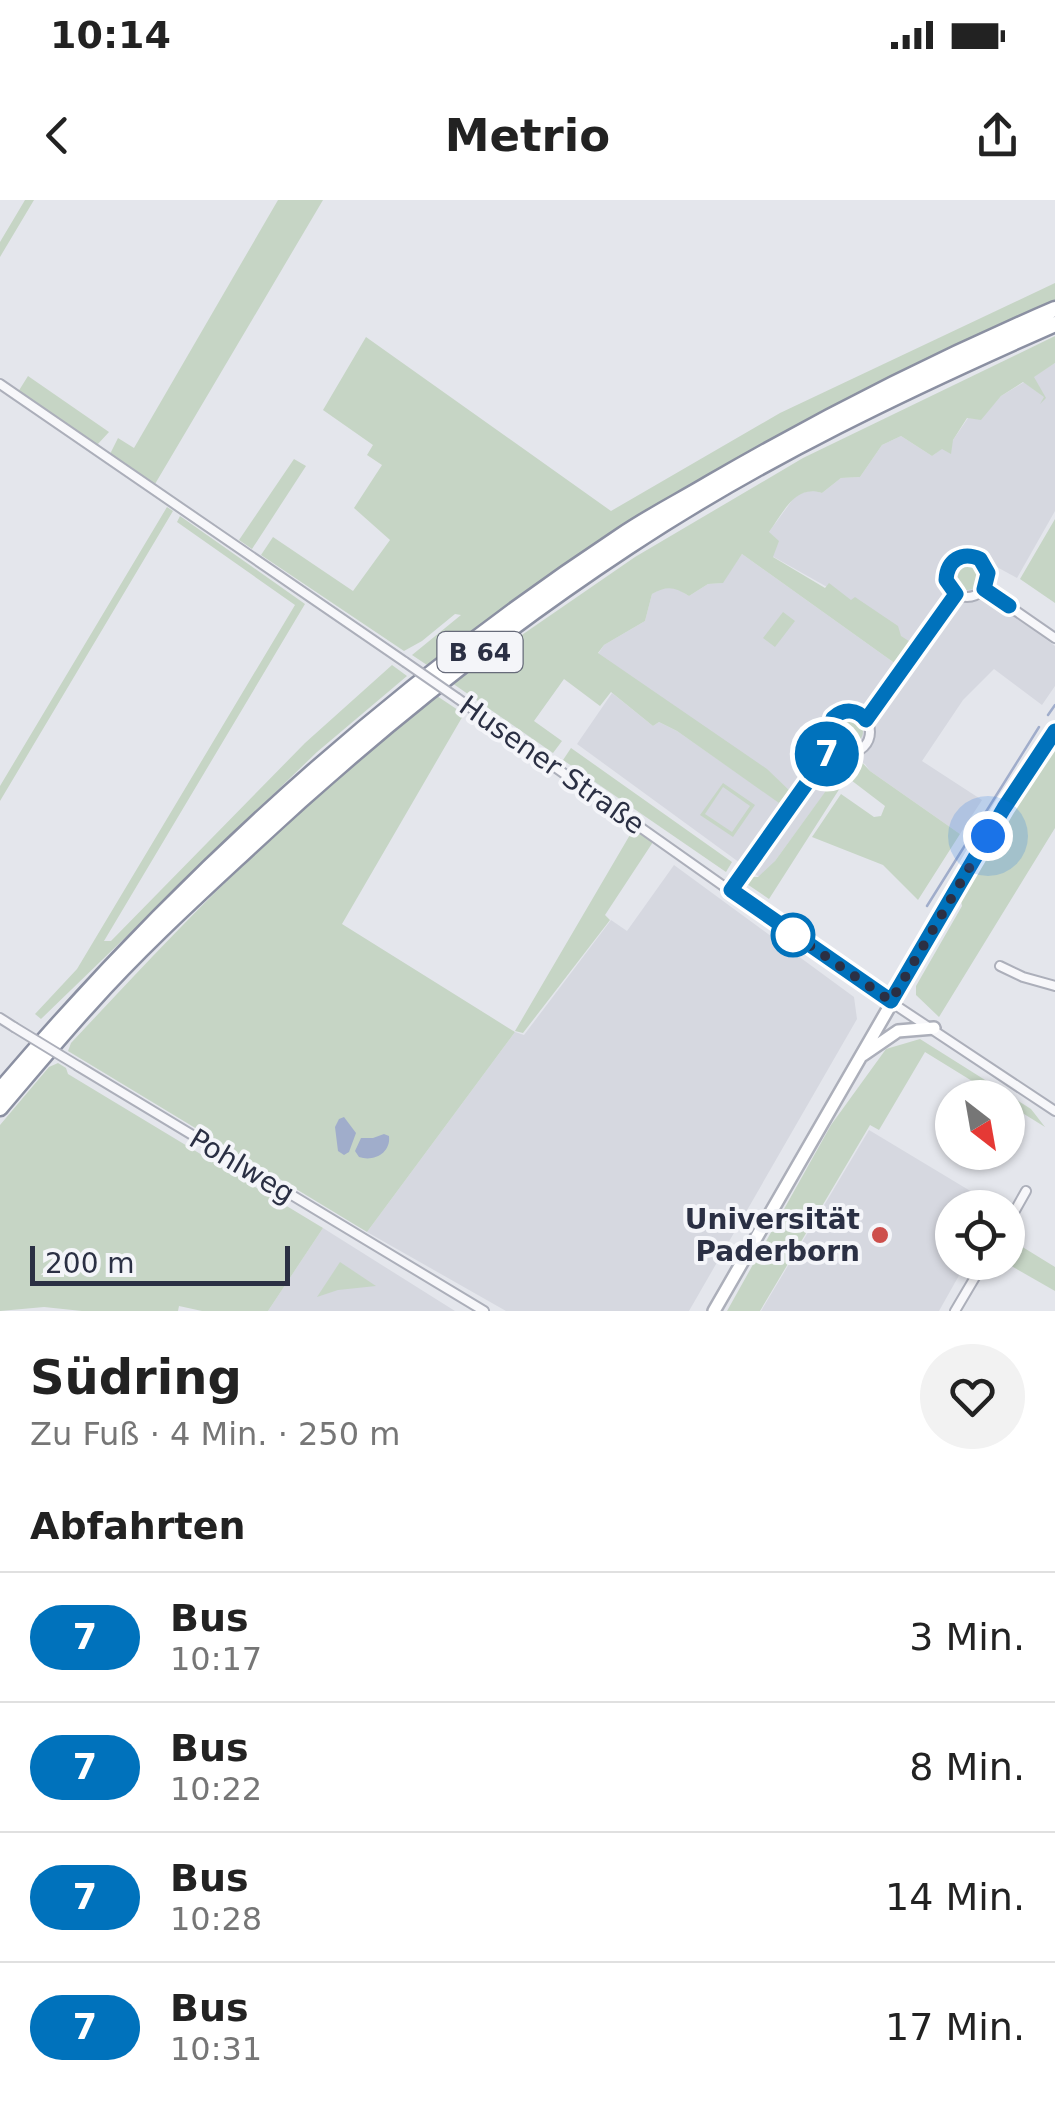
<!DOCTYPE html>
<html lang="de">
<meta charset="utf-8">
<style>
body{margin:0;font-family:"DejaVu Sans",sans-serif;background:#f2f2f2;color:#222;height:100vh;display:flex;flex-direction:column;font-size:38px;white-space:nowrap}
*{box-sizing:border-box;margin:0}
p{font-size:32px;color:#767676}
.icon{flex:none;width:55px;height:55px;fill:none;stroke:currentColor;stroke-width:2;stroke-linecap:round;stroke-linejoin:round}
.map{position:relative;height:1111px;overflow:hidden}
.drawer{display:flex;flex-direction:column;background:#fff;flex:1}
.drawer>*{flex:none}
.badge{padding:0 20px;border-radius:32px;font-size:35px;line-height:65px}
.needle{width:65px;rotate:149deg}
.tools{position:absolute;left:935px;top:880px;display:grid;gap:20px}
.tools a{display:grid;place-items:center;width:90px;height:90px;border-radius:50%;background:#fff;box-shadow:0 2px 8px #0004;font-size:50px}
.scale{position:absolute;left:30px;bottom:25px;width:260px;box-sizing:border-box;padding-left:10px;border:5px solid #2b3044;border-top:0;font-size:28px;line-height:35px;white-space:nowrap;color:#2b3044;-webkit-text-stroke:8px #f4f5f9;paint-order:stroke}
.you{position:absolute;width:50px;height:50px;margin:-25px;border:8px solid #fff;border-radius:50%;background:#1a73e8;box-shadow:0 0 0 15px #1a73e833}
.map>.badge{position:absolute;translate:-50% -50%;box-shadow:0 0 0 5px #fff}
h2{padding:0 30px;font-size:38px;line-height:90px}
.round{display:grid;place-items:center;flex:none;width:105px;height:105px;border-radius:52px;background:#f2f2f2}
.headline{display:flex;align-items:center;justify-content:space-between;height:170px;padding:0 30px}
h1{font-size:48px;font-weight:700;line-height:75px}
ul{padding:0;list-style:none}
li{display:flex;align-items:center;gap:30px;height:130px;padding:0 30px;border-top:2px solid #e0e0e0}
li div{flex:1}
li b{display:block;font-size:38px}
li em{font-style:normal}
li .badge{min-width:110px;font-weight:700;text-align:center}
.status{display:flex;justify-content:space-between;align-items:center;height:70px;padding:0 50px;background:#fff;direction:ltr}
.status svg{height:28px;fill:currentColor}
header{display:flex;justify-content:space-between;align-items:center;height:130px;padding:0 30px;background:#fff;font-size:45px;font-weight:700}
.map>svg:first-child{display:block}
.built{fill:#d6d8e0;fill-rule:evenodd}
.green{fill:#c6d5c5;fill-rule:evenodd}
.water{fill:#a0adcb}
.lines{fill:none;stroke-linecap:round;stroke-linejoin:round}
.stream{stroke:#a0adcb;stroke-width:2.5}
.street-casing{stroke:#acafba;stroke-width:12}
.secondary-casing{stroke:#acafba;stroke-width:16}
.highway-casing{stroke:#8b90a2;stroke-width:19}
.street{stroke:#f7f7fa;stroke-width:8}
.secondary{stroke:#fff;stroke-width:11}
.highway{stroke:#fff;stroke-width:14}
.street-bridge-casing{stroke:#acafba;stroke-width:12;stroke-linecap:butt}
.street-bridge{stroke:#f7f7fa;stroke-width:8}
.line-casing{stroke:#fff;stroke-width:22}
.line{stroke:#0072bc;stroke-width:15}
.walk{stroke:#2b3044;stroke-width:10;stroke-dasharray:0 18}
.stop-dot{fill:#fff;stroke:#0072bc;stroke-width:5}
.poi-dot{fill:#cd4f4c;stroke:#f4f5f9;stroke-width:4}
.labels{text-anchor:middle;dominant-baseline:central;stroke-width:8;stroke-linejoin:round;paint-order:stroke}
.shield{fill:#f4f5f9;stroke:#676b7a;stroke-width:2.5}
.shield-label{font-size:25px;font-weight:bold;fill:#2b3044}
.street-label{font-size:28px;fill:#2b3044;stroke:#f4f5f9}
.poi-label{font-size:28px;font-weight:bold;fill:#2b3044;stroke:#f4f5f9;text-anchor:end}
</style>
<div class="status"><b>10:14</b><svg viewBox="0 0 49 12"><path d="M0 12V9h3v3zM5 12V6h3v6zM10 12V3h3v9zM15 12V0h3v12zM26 1h20v11H26zM47 4h2v5h-2z"/></svg></div>
<header><svg class="icon" aria-label="back" viewBox="0 0 24 24"><path d="M15 5l-7 7 7 7"/></svg>Metrio<svg class="icon" aria-label="share" viewBox="0 0 24 24"><path d="M12 15V3M7 8l5-5 5 5M5 13v7h14v-7"/></svg></header>
<div class="map">
<svg width="1055" height="1111" viewBox="0 0 1055 1111">
<rect width="100%" height="100%" fill="#e4e6ec"/>
<path class="built" d="M1055,163v148l-38,67 -22,-12 1,18 -10,15 8,2 61,45v40l-13,19 -48,-36 -31,31 -41,61 60,39 -22,34 -90,-63 -5,-7 -15,-6 -88,121 -185,-135 35,-51 41,33 6,-4 18,9 103,72 9,-13 -22,-20 -169,-116 6,-9 41,-24 7,-27 12,-7 12,1 13,8 19,-12 14,-1 20,-29 158,113 1,-31 -49,-35 -80,-45 -3,-24 27,-37 16,-5 10,3 19,-15 19,-1 22,-32 19,-9 31,20 21,-16 15,-22 13,1 20,-23 25,-15 -1,2 19,13 -11,-19zM976,365l5,11 -3,9 -7,4 -16,-5 -2,-9z
M674,665l180,132 3,22 -168,292h-183l-139,-79 148,-200 9,3 87,-115 16,11z
M869,930l128,77 -45,1v54l14,1 -27,48h-178z
M323,1028l132,83h-187z"/>
<path class="green" d="M25,0h9l-34,57v-15z
M278,0h45l-168,284 -45,-30 8,-16 16,10z
M1055,83v17c-222,98 -435,219 -628,365l-15,-10 49,-40 -6,-1 -33,27 -18,10 -143,-96 12,-18 80,54 37,-51 -36,-32 28,-43 -15,-10 6,-10 -50,-35 43,-73 245,174 169,-98z
M1055,136v27l-21,14 12,21 -6,6 4,-7 -21,-15 -22,14 -20,24 -14,-2 -14,22 -2,14 -9,-5 -10,7 -31,-20 -19,9 -22,32 -19,1 -19,15c-27,-9 -39,20 -53,39l10,9 -6,16 52,31 4,-5 22,17 4,-3 43,29 3,10 14,9 -15,22 -158,-113 -19,29 -15,1 -19,12c-14,-9 -22,-11 -37,-2l-7,27 -41,24 -6,8 169,116 22,21 -10,13 -102,-72 -18,-9 -6,4 -42,-34 -11,14 -36,-27 -30,42 28,20 -9,12 -101,-70 183,-126 168,-99z
M28,176l81,56 -12,13 -79,-53z
M294,259l12,7 -54,83 -13,-9z
M167,307l6,4 -173,290v-15z
M180,316l125,88 -201,337h7l194,-198 87,-78 15,11 -90,76 -276,267 -6,-5 42,-45 218,-364 -118,-83z
M1055,319v84l-35,-24z
M953 376a14 14 0 1 1 28 0a14 14 0 1 1-28 0Z
M783,412l12,9 -20,26 -12,-9z
M437,496l27,18 -122,210 173,108 -148,200 -299,-181 3,-8c61,-65 122,-131 187,-192 58,-55 118,-105 179,-155z
M835 531a14 14 0 1 1 28 0a14 14 0 1 1-28 0Z
M1055,546v82l-116,189 -23,-22v-9l46,-80 -2,-10z
M571,548l161,114 -6,10 -163,-112z
M839,556l18,1 13,14 90,63 -42,66 -35,-35 -71,-28 29,-43 33,23 7,-1 4,-10 -38,-29 -78,122 -25,-17 3,-5h11l17,-16 71,-98z
M723,583l32,22 -22,32 -33,-22zM723,587l27,19 -18,26 -27,-18z
M634,628l19,14 -48,73 5,5 -87,113 -8,-2z
M920,839l111,70 14,18 -37,-23v-6l-10,-1 -73,-45 -46,78 -9,-5 -110,186h-33l104,-186 55,-76z
M58,863l8,5 2,6 255,154 -55,83h-66l-23,-5 -1,5h-96l-38,-4 -44,4v-186l49,-58z
M1008,1038l47,29v24l-49,-28z
M340,1062l36,24 -38,4 -21,7z"/>
<path class="water" d="M344,917l12,16 -7,19 -5,3 -6,-4 -3,-24 4,-8z
M384,934l5,2c2,17 -15,26 -30,21l-4,-6 6,-13h12z"/>
<g class="lines">
<path class="stream" d="M1048,515l7,-10
M927,706l112,-179"/>
<g class="street-casing">
<path id="street" d="M0,184l405,278
M946 376a21 21 0 1 1 42 0a21 21 0 1 1-42 0Z
M984,389l71,49
M457,498l387,273 211,140
M828 532a21 21 0 1 1 42 0a21 21 0 1 1-42 0Z
M867,520l89,-126
M731,691l102,-145
M1000,766l23,11 32,9
M0,818l14,9
M78,866l406,245
M1008,1023l18,-32
M955,1111l29,-49"/>
</g>
<g class="secondary-casing">
<path id="secondary" d="M863,855l35,-24 36,-3
M714,1111l290,-503 51,-77"/>
</g>
<g class="highway-casing">
<path id="highway" d="M0,890c181,-212 386,-399 619,-553 29,-20 61,-36 91,-54 112,-65 226,-123 345,-174
M0,908c29,-34 58,-69 89,-103 50,-56 106,-107 161,-158 118,-110 243,-211 378,-300 134,-89 280,-158 427,-223"/>
</g>
<use href="#street" class="street"/>
<use href="#secondary" class="secondary"/>
<use href="#highway" class="highway"/>
<g class="street-bridge-casing">
<path id="street-bridge" d="M405,462l52,36
M14,827l64,39"/>
</g>
<use href="#street-bridge" class="street-bridge"/>
</g>
<g class="lines">
<g class="line-casing">
<path id="line" d="M1009,406l-25,-17 4,-16 -8,-14c-18,-8 -33,1 -34,21l10,14 -90,126c-9,-11 -22,-12 -33,-2l-5,17 5,11 -102,144 160,111 113,-193 51,-77"/>
</g>
<use href="#line" class="line"/>
<path class="walk" d="M793,735l-6,-5 104,71 97,-165"/>
</g>
<circle class="stop-dot" cx="793" cy="735" r="20"/>
<circle class="poi-dot" cx="880" cy="1035" r="10"/>
<g class="labels">
<rect class="shield" x="437.5" y="432" width="85" height="40" rx="8"/>
<g class="shield-label">
<text x="480" y="452">B 64</text>
</g>
<g class="street-label">
<text transform="translate(552 565) rotate(35)">Husener Straße</text>
<text transform="translate(242 966) rotate(31)">Pohlweg</text>
</g>
<g class="poi-label">
<text x="860" y="1019">Universität<tspan x="860" dy="32">Paderborn</tspan></text>
</g>
</g>
</svg>
<div class="tools">
<a><svg class="needle" viewBox="-14 -14 28 28"><path d="M0-13l5 13h-10z" fill="#e53935"/><path d="M0 13l5-13h-10z" fill="#767676"/></svg></a>
<a><svg class="icon" aria-label="locate" viewBox="0 0 24 24"><circle cx="12" cy="12" r="6"/><path d="M12 2v4M12 18v4M2 12h4M18 12h4"/></svg></a>
</div>
<div class="scale">200 m</div>
<div class="you" style="left:988px;top:636px"></div>
<b class="badge" style="left:827px;top:554px;background:#0072bc;color:#fff">7</b>
</div>
<section class="drawer">
<div class="headline"><div><h1>Südring</h1><p>Zu Fuß · 4 Min. · 250 m</p></div><a class="round"><svg class="icon" aria-label="heart" viewBox="0 0 24 24"><path d="M12 20l-8-8c-3-5 5-10 8-4 3-6 11-1 8 4z"/></svg></a></div>
<h2>Abfahrten</h2>
<ul>
<li><span class="badge" style="background:#0072bc;color:#fff">7</span><div><b>Bus</b><p>10:17</p></div><em>3 Min.</em></li>
<li><span class="badge" style="background:#0072bc;color:#fff">7</span><div><b>Bus</b><p>10:22</p></div><em>8 Min.</em></li>
<li><span class="badge" style="background:#0072bc;color:#fff">7</span><div><b>Bus</b><p>10:28</p></div><em>14 Min.</em></li>
<li><span class="badge" style="background:#0072bc;color:#fff">7</span><div><b>Bus</b><p>10:31</p></div><em>17 Min.</em></li>
</ul>
</section>
